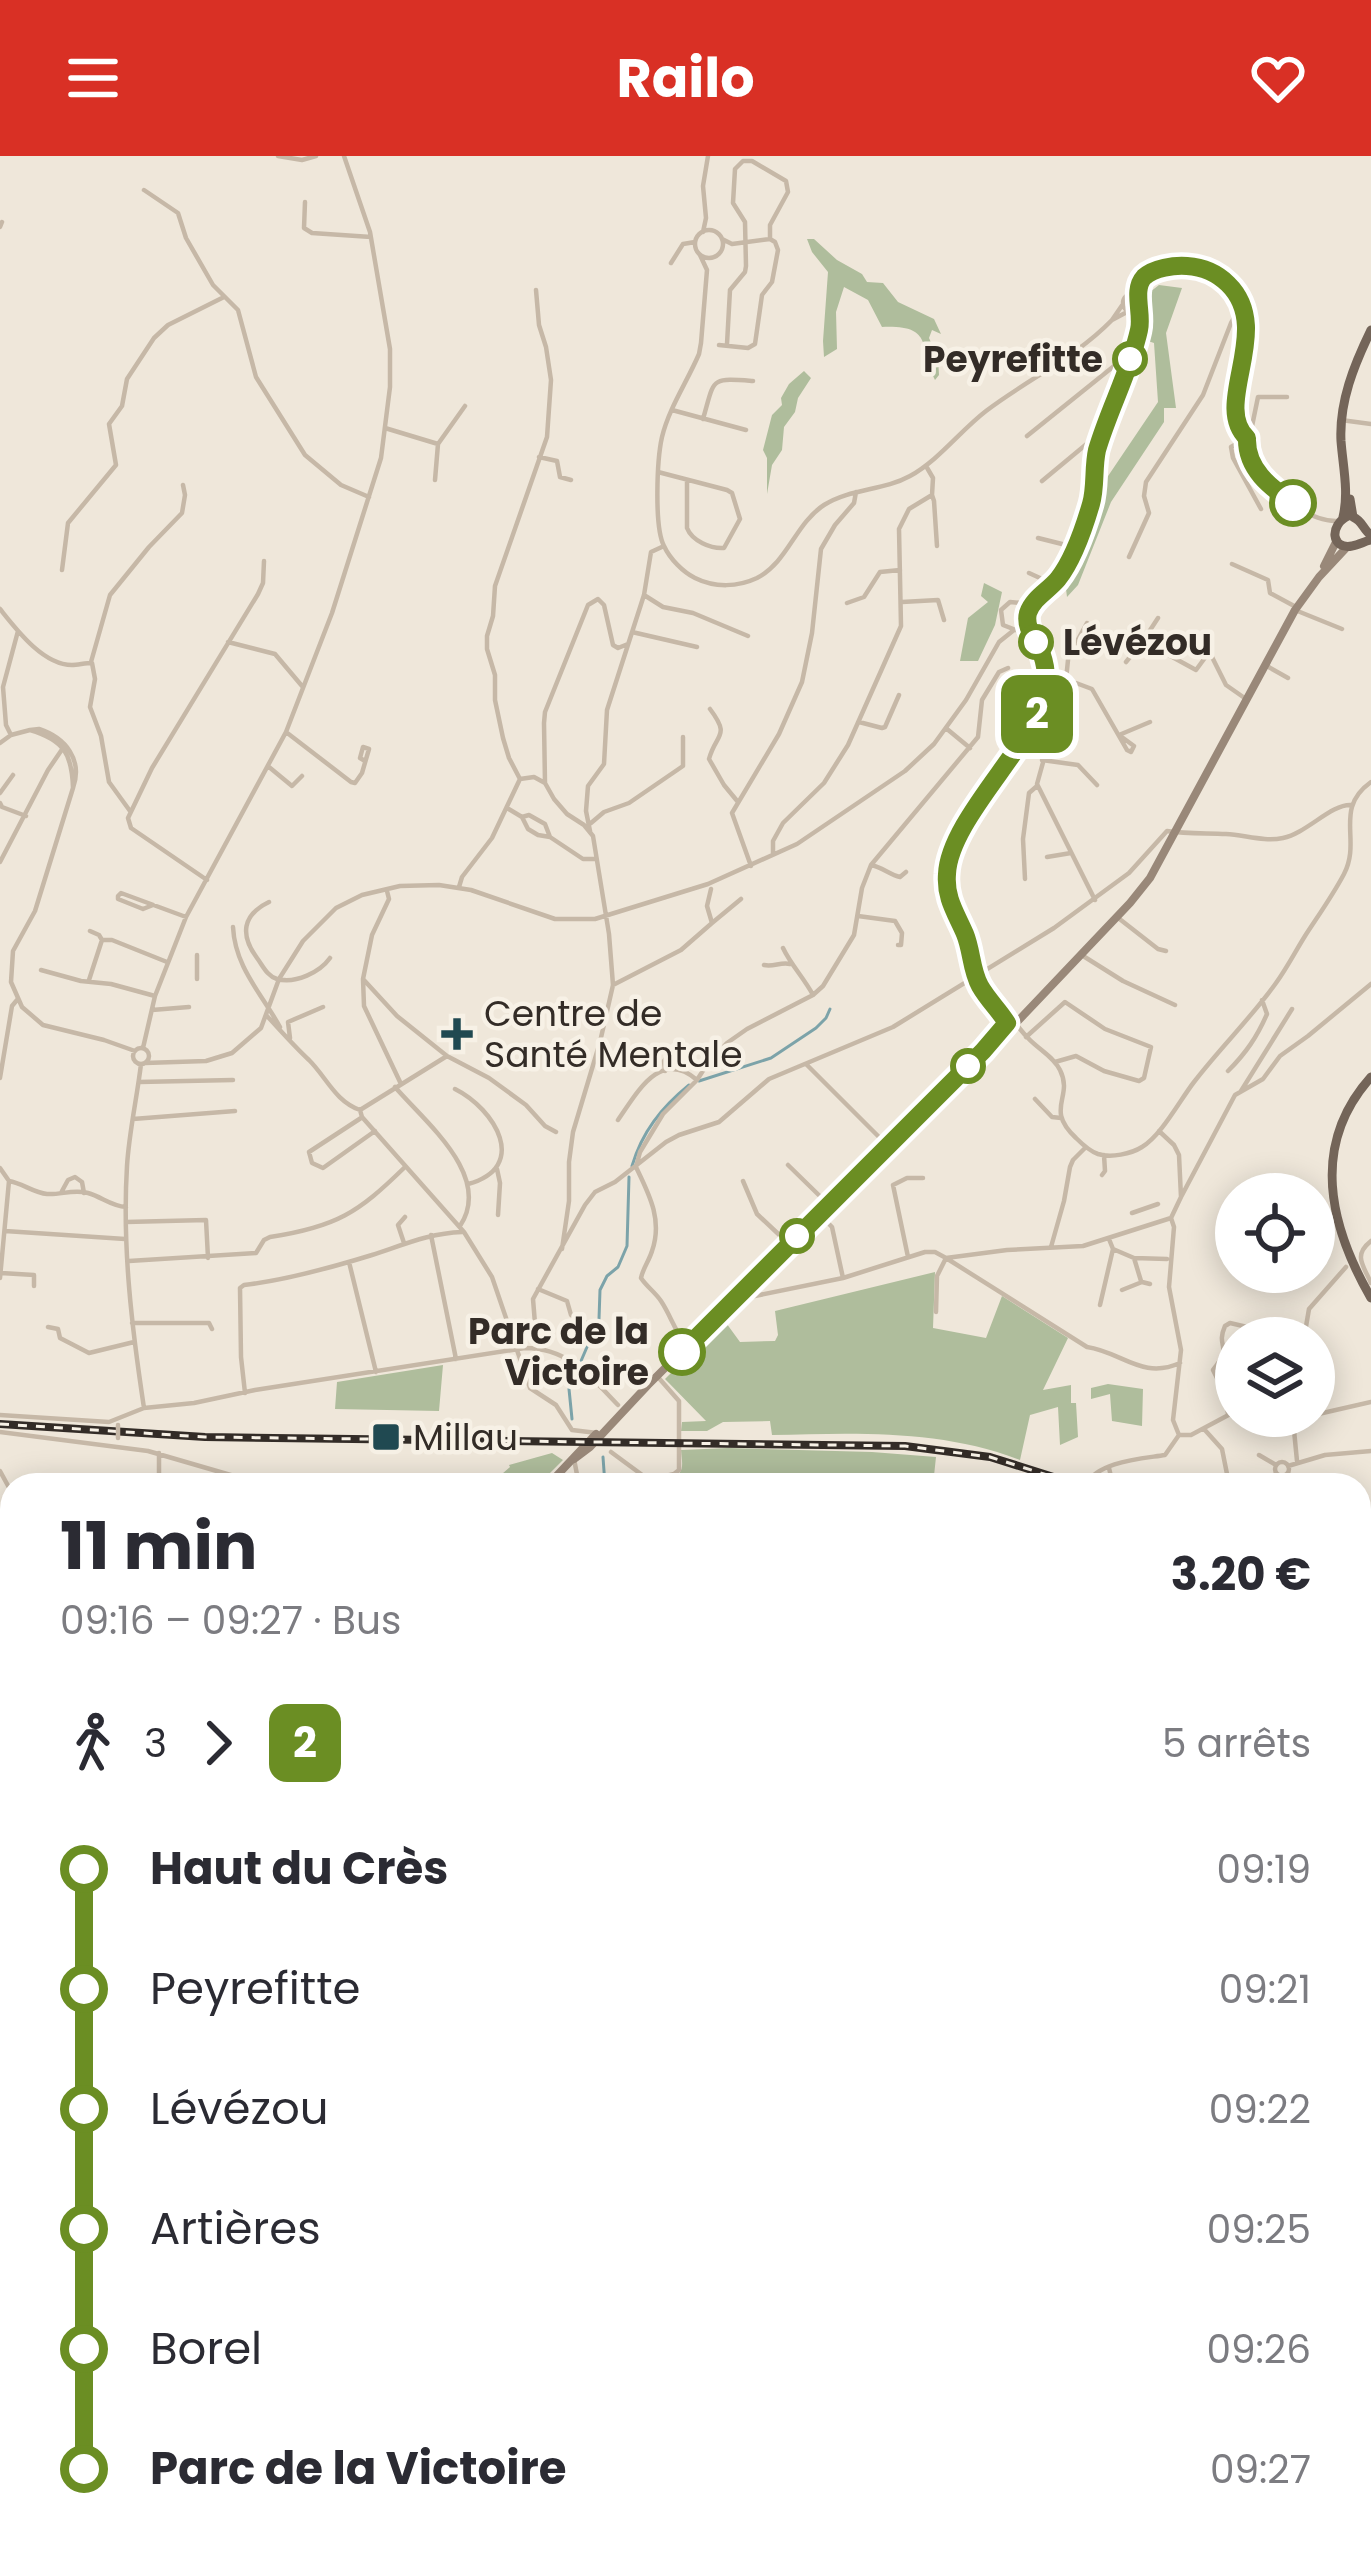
<!DOCTYPE html>
<html lang="fr">
<meta charset="utf-8">
<style>
body{margin:0;font-family:Poppins,sans-serif;background:#f2f2f3;color:#2b2b33;height:100vh;display:flex;flex-direction:column;font-size:45px;white-space:nowrap}
*{box-sizing:border-box;margin:0}
p{font-size:39px;color:#7c7c81}
.icon{flex:none;width:66px;height:66px;fill:none;stroke:currentColor;stroke-width:2;stroke-linecap:round;stroke-linejoin:round}
.map{position:relative;flex:1;overflow:hidden}
.sheet{position:absolute;left:0px;top:1317px;width:1371px;height:1083px;display:flex;flex-direction:column;background:#fff;border-radius:36px 36px 0 0;box-shadow:0 6px 30px #0003}
.sheet>*{flex:none}
.badge{padding:0 24px;border-radius:18px;font-size:42px;line-height:78px}
.tools{position:absolute;left:1215px;top:1017px;display:grid;gap:24px}
.tools a{display:grid;place-items:center;width:120px;height:120px;border-radius:50%;background:#fff;box-shadow:0 6px 30px #0003;font-size:60px}
.map>.badge{position:absolute;translate:-50% -50%;box-shadow:0 0 0 6px #fff}
.legs{display:flex;align-items:center;gap:18px;height:132px;padding:0 60px;font-size:39px}
.legs p{margin-inline-start:auto}
.headline{display:flex;align-items:center;justify-content:space-between;height:204px;padding:0 60px}
h1{font-size:66px;font-weight:700;line-height:90px}
ul{padding:0 60px;list-style:none}
li{display:flex;align-items:center;gap:42px;height:120px;font-size:45px}
li i{display:grid;place-items:center;width:18px;height:100%;margin:0 15px;background:currentColor}
li i::after{content:'';width:30px;height:30px;margin:-15px;border:9px solid;border-radius:50%;background:#fff}
li p{margin-inline-start:auto}
li:first-child i{background:linear-gradient(#0000 50%,currentColor 0)}
li:last-child i{background:linear-gradient(currentColor 50%,#0000 0)}
header{display:flex;justify-content:space-between;align-items:center;height:156px;padding:0 60px;background:#d93025;color:#fff;font-size:54px;font-weight:700}
.map>svg:first-child{display:block}
.green{fill:#afbd9c}
.water{fill:#7ca3a9}
.lines{fill:none;stroke-linecap:round;stroke-linejoin:round}
.stream{stroke:#7ca3a9;stroke-width:3}
.river{stroke:#7ca3a9;stroke-width:9}
.minor{stroke:#c6b8a7;stroke-width:4.5}
.tertiary{stroke:#c6b8a7;stroke-width:6}
.secondary{stroke:#998879;stroke-width:8}
.primary{stroke:#746559;stroke-width:9}
.rail-casing{stroke:#332c27;stroke-width:8}
.rail{stroke:#f7f1e6;stroke-width:3;stroke-dasharray:9;stroke-linecap:butt}
.minor-bridge{stroke:#c6b8a7;stroke-width:4.5}
.line-1-casing{stroke:#fff;stroke-width:27}
.line-1{stroke:#6b8e23;stroke-width:18}
.stop-1-dot{fill:#fff;stroke:#6b8e23;stroke-width:6}
.poi-dot{fill:#204951;stroke:#f7f1e6;stroke-width:4.5}
.labels{text-anchor:middle;dominant-baseline:central;stroke-width:9;stroke-linejoin:round;paint-order:stroke}
.stop-label{font-size:36px;font-weight:bold;fill:#332c27;stroke:#f7f1e6;text-anchor:end}
.poi-label{font-size:36px;fill:#332c27;stroke:#f7f1e6;text-anchor:start}
</style>
<header><svg class="icon" aria-label="menu" viewBox="0 0 24 24"><path d="M4 6h16M4 12h16M4 18h16"/></svg>Railo<svg class="icon" aria-label="heart" viewBox="0 0 24 24"><path d="M12 20l-8-8c-3-5 5-10 8-4 3-6 11-1 8 4z"/></svg></header>
<div class="map">
<svg width="1371" height="2398" viewBox="0 0 1371 2398">
<rect width="100%" height="100%" fill="#efe7da"/>
<path class="green" d="M807,83h7l23,21 25,14 5,8 16,1 15,19 36,17 7,15 -9,-4 -3,8 9,20 1,17 -4,5c-16,-34 -1,-55 -53,-53l-14,-27 -24,-13 -8,25 1,37 -13,8 -1,-16 5,-69 -16,-20z
M1159,129l23,3 -16,45 10,75h-12v14l-53,80 -33,83 -11,12 -1,-8 36,-104 56,-83 -4,-59 -9,-3 5,-48z
M804,215l7,7 -13,20 -3,14 -11,15 -2,23 -10,15 -5,29v-36l-4,-8 9,-35 10,-10 -1,-7 8,-14z
M984,427l18,9 -7,33 -17,36h-18l8,-43 20,-16 -7,-6z
M935,1116l-2,56 53,10 16,-42 66,42 -25,52 28,-5v18h5l2,34 -18,8 -2,-38 -28,8 -10,45c-79,-31 -165,-27 -248,-25l-2,-14 -47,1 -16,9h-26l1,-9 24,-1 -41,-42 59,-59 16,22 35,-1 3,-6 -3,-24z
M443,1209l-4,46 -104,-2 2,-27z
M1108,1228l35,5 -1,37 -30,-5 -2,-27 -19,5v-11z
M728,1292l144,4 64,5 -3,28h-263l-1,-6c17,-5 13,-15 12,-29z
M552,1297l11,7 -25,25h-57l14,-5 15,-13 -1,-2z
M12,1438v112l-12,-23v-82z
M1371,1630v73l-9,11 -3,-6v-73z
M0,2108l12,13v75l-12,-8z
M1371,2340v58h-43v-10h31v-45z"/>
<path class="water" d="M0,2190l12,7v85l-12,-5z"/>
<g class="lines">
<path class="stream" d="M699,925l72,-23 45,-30 10,-10 4,-9
M632,1010c10,-34 29,-58 57,-81
M572,1263l-3,-30 30,-70 1,-29 7,-14 11,-9 9,-21 2,-69
M603,1301l2,28"/>
<path class="river" d="M684,2398l2,-10"/>
<path class="minor" d="M278,0l24,4 14,-4
M144,34l34,23 8,25 27,47 25,25 18,67 49,78 36,30 28,12
M305,46l-1,26 8,5 59,4
M0,71l2,-5
M695 88a14 14 0 1 1 28 0a14 14 0 1 1-28 0Z
M703,76l3,-14 -3,-32 5,-30
M700,99l7,15 -6,73 -2,11c-12,28 -30,54 -37,83 -5,22 -8,90 2,109 6,13 19,26 31,32 20,10 43,9 62,0 31,-16 38,-54 67,-73 27,-17 59,-14 86,-29 29,-16 50,-45 76,-65 42,-32 89,-53 126,-91
M671,107l12,-19 12,-2
M1123 147a9 9 0 1 1 18 0a9 9 0 1 1-18 0Z
M1129,139c14,-20 31,-30 55,-29 16,0 31,6 43,17 32,29 15,70 10,107 -2,15 1,31 0,47
M1123,148l-11,16 15,-8
M727,188l3,-54 15,-18 1,-6 -1,-44 -12,-19 2,-34 8,-8h9l34,20 2,11 -18,33v14
M719,189l29,3 7,-4 7,-49 10,-13 6,-32 -3,-8 -5,-3 -38,5 -10,-5
M672,254l74,20
M703,263c12,-41 6,-41 50,-38
M1341,264l30,4
M385,272l53,16 27,-38
M1235 285a6 6 0 1 1 12 0a6 6 0 1 1-12 0Z
M1027,280l92,-74 11,-5
M1246,281l5,-6 7,-34h29
M1236,288l-5,3 2,11 28,51
M1242,292c8,10 13,22 21,32 16,18 50,42 74,41
M539,301l18,4 3,16 11,3
M658,316l69,18 5,3 8,26 -16,29c-13,1 -32,-7 -37,-20v-48
M435,324l3,-36
M1042,325l47,-39 9,4
M932,339l2,6 3,45
M1038,382l36,9
M1129,401l20,-44 -5,-17 2,-14 57,-87 28,-72 3,-5 11,-5
M1232,408l36,16 2,13 26,14
M62,414l6,-47 48,-58 -7,-41 13,-18 5,-27 27,-41 14,-13 56,-28
M1029,417l24,11
M644,439l19,12 30,6 55,23
M902,446l36,-2 6,20
M847,447l17,-6 16,-25 20,-2
M0,453c16,20 43,56 72,56 6,0 13,-2 20,-2l3,16 -5,28 11,29 8,46 21,29
M1295,454l47,19
M1028,455l9,-12 23,-22 24,-54 9,-29 5,-48 43,-120 -2,-19
M1158,462l-15,23 53,29 11,-15 5,2 14,28 20,14
M1087,467l-11,20 -7,7 -3,30 -29,104 58,116
M1018,474l9,-8 1,-11 -6,-8 -12,-1 -9,8 2,15 28,11
M632,476l65,15
M228,486l47,12 27,32
M91,506l19,-67 39,-48 33,-34 3,-18 -2,-10
M1126,506l17,-21
M1265,509l23,13
M1066,535l2,-4 8,-4 16,6 35,61
M710,553c21,28 6,24 -1,50l15,26 14,17
M859,566l23,6 3,-1 14,-32
M39,573c27,9 44,31 34,59 -1,-34 -9,-48 -43,-58z
M947,573l23,19
M286,576l65,50 4,1 7,-10 7,-24 -6,-2 -3,11 5,3
M11,579l-5,-10 -3,-38 15,-56
M1119,579l31,-13
M1119,579l15,11 -3,6 -4,-2
M0,587l11,-8 19,-5
M1042,604l36,5 19,20
M269,611l23,19 10,-10
M520,623l14,-2 11,6
M73,632l-38,123 -22,40 -2,31 11,25 21,18 61,15 31,11
M0,637l13,-18
M0,647l2,4 24,9
M507,652l15,9 6,12 10,6 12,2 33,22h13
M522,661l7,-2 16,9 5,13
M591,667l13,-11 25,-9 54,-37v-29
M590,675l-4,-20 2,-25 16,-22 3,-54 37,-115 7,-43 13,-6
M773,697v-12l10,-18 41,-40 24,-38 53,-119 -2,-97 10,-20 23,-14 1,-17 -7,-12
M1047,701l24,-4
M0,706l48,-92 15,-22
M871,709c11,2 19,10 29,12l6,-5
M751,710l-19,-53 47,-79 23,-52 10,-49 9,-84 14,-24 19,-22 2,-11
M1025,723l-2,-40 6,-46 8,-7
M207,724l-76,-52 -3,-10 24,-50 106,-174 5,-11 1,-22
M459,731l3,-10 30,-39 28,-59 -11,-21 -6,-20 -8,-38v-25l-8,-26v-13l6,-20 2,-30 52,-149 4,-57 -5,-33 -7,-22 -3,-35
M387,735l2,8 -17,36 -9,44 34,37 50,40 42,22 37,27 19,21 11,6
M269,746c-27,13 -29,33 -12,56 6,8 10,18 20,21 19,5 43,-7 53,-21
M153,749l-10,4 -25,-10v-3l3,-3 65,24
M858,760l37,5 7,12 -1,12h-3
M1117,761l41,32 8,2
M712,767l29,-24
M233,771c2,40 28,66 47,100
M90,775l9,4 3,5h10l55,22
M783,792c8,17 21,30 30,47
M1080,798l43,27 52,24
M764,809c10,2 16,-3 26,-1
M41,814l40,11 30,3 44,12
M197,823v-24
M363,823l1,27 37,78
M89,824l13,-40
M613,829l68,-35 31,-27 -5,-17 4,-17
M996,851c15,7 21,20 32,31 10,11 26,19 32,32 14,28 -16,38 16,68 6,6 13,13 22,16 13,4 33,0 44,-7 19,-11 38,-47 52,-65 26,-34 57,-64 82,-99 11,-15 19,-31 29,-47 13,-20 28,-41 39,-62 18,-34 -11,-65 27,-92
M152,854l37,-3
M267,860c14,15 27,30 42,44 18,18 26,41 51,50l2,7 102,115 28,45 38,111 26,17 16,25 25,3
M1009,871l-33,-49 -11,-44 -16,-33 -2,-32 8,-26 77,-121 11,-23 3,-17 -2,-21 -17,-39
M1026,881l39,-35 40,27 46,18 -7,31 -5,3 -35,-10 -28,-15 -21,6
M290,882l-2,-16 35,-15
M133 900a8 8 0 1 1 16 0a8 8 0 1 1-16 0Z
M143,892l12,-52 31,-79 100,-185 46,-119 49,-155 9,-71v-38l-20,-117 -26,-76
M145,907l61,-2 26,-8 29,-25 18,-49 24,-38 33,-33 26,-13 38,-9 39,-1 32,5 84,29h40l113,-35 89,-40 108,-73 29,-27 32,-44 33,-58 15,-12
M141,908c-4,34 -12,68 -14,102 -5,81 5,163 17,242
M807,909l81,81
M665,915l-1,-10 4,-6
M1228,915c18,-18 29,-34 39,-57l-5,-14
M0,922l12,-72 5,-6
M139,926l94,-2
M395,931c31,36 98,89 65,139
M455,933c40,20 75,78 13,95
M1241,935l51,-82
M1035,943l17,18 9,1
M360,954l87,-54
M361,962l-52,34 3,11 11,5 52,-37
M133,963l102,-8
M618,964c19,-27 42,-72 79,-40
M1159,975l15,14 5,10 2,42 -10,21 3,9 -5,60 12,63 -8,70 6,15
M788,1009l41,40
M636,1011l4,-15 23,-38 34,-34 9,-14 21,-23 20,-14 66,-34 10,-9 31,-51 8,-47 9,-23 107,-128 4,-37 17,-28 9,-4
M636,1011c13,27 27,53 16,84 -3,10 -9,17 -11,27 6,9 14,14 20,23 10,15 14,31 26,45
M0,1012l9,13 -9,97
M497,1013l3,14 -2,32
M1102,1019l3,-4 -1,-16
M9,1025c13,2 25,12 38,13 14,1 26,-5 41,-1 14,4 23,13 38,14
M743,1025l14,33 32,30
M62,1035l6,-11 7,-3 7,5 2,11
M1181,1041l54,-102 28,-16 17,-23 28,-20 63,-52
M1132,1057l26,-9
M819,1058l13,13 11,51
M126,1066l80,-2 2,38
M5,1075l120,8
M431,1079l25,124
M1109,1083l4,10 21,9 33,1
M1371,1085c-18,14 -8,24 0,42
M404,1087l-6,-18 7,-8
M1051,1091l13,-46 6,-34 3,-7 13,-13
M562,1093l7,-48v-39l4,-30 27,-90 13,-57 -4,-51 -16,-98 -9,-11 -17,-11 -13,-15 -9,-16 -1,-60 1,-11 43,-107 10,-6 6,6 9,40 5,3 10,-4
M908,1101l-15,-72 14,-7h16
M1134,1102l7,23
M129,1105l127,-8 8,-13 6,-3c66,-10 88,-24 135,-70
M349,1106l27,110
M1,1117l33,2v11
M538,1133l29,12 4,14 21,11
M1122,1134l20,-8 8,2
M735,1144l108,-22 82,-26h10l11,6 61,-8 76,-4 88,-28
M1100,1149l13,-56
M936,1156l1,-36 9,-18 141,89c35,5 55,33 93,16
M132,1167h77l3,6
M48,1171l10,2 2,9 29,15 45,-11
M1304,1182l5,-29 37,-42
M537,1192l-4,-49 52,-94 10,-13 20,-10 51,-40 13,-7 40,-13 50,-43 124,-52 161,-99 75,-55 38,-42c20,3 39,2 59,3 19,1 38,8 57,4 24,-5 48,-34 68,-33
M245,1237l-4,-36 -1,-69 4,-3c43,-5 86,-17 128,-30 31,-10 58,-22 90,-23
M1228,1258l-3,-20 -12,-24c21,-26 2,-21 12,-44l5,-3 65,15
M0,1259l109,7 35,-14 50,-5 61,-13 270,-42c43,0 65,28 93,57
M1314,1259l57,-13
M1247,1260l21,6 41,-6
M1293,1264l4,41
M1204,1273l18,20 6,30
M0,1276l148,19 86,25 37,7 77,2
M611,1296l38,28
M1259,1299l17,10
M574,1303l5,26
M1275 1313a7 7 0 1 1 14 0a7 7 0 1 1-14 0Z
M1288,1310l37,-11 46,-4
M1109,1312l4,17
M0,1315l12,22
M159,1329v-32
M214,1329l5,-1
M354,1329l67,-2
M629,1329l45,-11 5,-4v-69l-22,-25
M967,1329l1,-3
M1085,1329c14,-24 55,-26 80,-30l14,-20h12l45,-24
M0,1364h12
M1359,1480l12,5
M0,1634l12,-2
M0,1706l5,4 7,-15
M0,1728l12,23
M0,1775l12,14
M1359,1783l10,-11 2,-9
M0,1875l12,-4
M0,1929l12,-8
M0,1996l12,10
M814,2388l26,10
M1036,2388l5,10"/>
<path class="tertiary" d="M1359,1725l12,-14
M1359,2009l12,-6
M1359,2225l12,-4
M1359,2353l12,-2
M901,2388l2,10
M1188,2388l3,10
M955,2398l1,-10
M1266,2398l14,-10"/>
<path class="secondary" d="M1324,410l13,-26
M574,1303l16,-12 58,-62 335,-334 33,-28 114,-120 20,-25 145,-268 24,-33 28,-30
M548,1329l48,-51
M0,1592l12,-4
M797,2388l3,10"/>
<path class="primary" d="M1350,343l3,18c10,4 10,13 18,18
M1348,360c-19,9 -17,34 4,30 7,-1 13,-5 19,-6
M1343,361c6,-25 0,-50 -2,-76 -2,-39 13,-76 30,-111
M1371,921c-61,68 -42,148 0,221
M1359,1419l12,-3
M0,2099l12,14"/>
<g class="rail-casing">
<path id="rail" d="M0,1268l205,13 700,9 85,11 89,28
M1359,1474l12,2"/>
</g>
<use href="#rail" class="rail"/>
<path class="minor-bridge" d="M118,1282v-13"/>
</g>
<g class="lines">
<g class="line-1-casing">
<path id="line-1" d="M682,1196l301,-301 24,-28c-8,-13 -19,-23 -27,-37 -9,-16 -8,-35 -15,-52 -9,-21 -20,-36 -18,-60 2,-50 73,-117 93,-166 7,-16 8,-36 2,-53 -5,-14 -18,-27 -14,-42 5,-15 20,-22 30,-34 15,-19 26,-51 33,-75 5,-17 2,-36 6,-54 12,-41 33,-79 42,-120 4,-16 -7,-40 5,-53 10,-9 30,-12 43,-11 15,1 30,7 41,18 47,46 -17,120 19,154 -1,31 23,49 46,65"/>
</g>
<use href="#line-1" class="line-1"/>
</g>
<g class="stop-1-dot">
<circle cx="1130" cy="203" r="15"/>
<circle cx="1293" cy="347" r="21"/>
<circle cx="1036" cy="486" r="15"/>
<circle cx="968" cy="910" r="15"/>
<circle cx="797" cy="1080" r="15"/>
<circle cx="682" cy="1196" r="21"/>
</g>
<g class="poi-dot">
<path d="M451 860h12v12h12v12h-12v12h-12v-12h-12v-12h12z"/>
<rect x="371" y="1266" width="30" height="30" rx="6"/>
</g>
<g class="labels">
<g class="stop-label">
<text x="1103" y="203">Peyrefitte</text>
<text x="1063" y="486" text-anchor="start">Lévézou</text>
<text x="649" y="1175">Parc de la<tspan x="649" dy="41">Victoire</tspan></text>
</g>
<g class="poi-label">
<text x="484" y="857">Centre de<tspan x="484" dy="41">Santé Mentale</tspan></text>
<text x="413" y="1281">Millau</text>
</g>
</g>
</svg>
<div class="tools">
<a><svg class="icon" aria-label="locate" viewBox="0 0 24 24"><circle cx="12" cy="12" r="6"/><path d="M12 2v4M12 18v4M2 12h4M18 12h4"/></svg></a>
<a><svg class="icon" aria-label="layers" viewBox="0 0 24 24"><path d="M12 4l9 5-9 5-9-5zM3 14l9 5 9-5"/></svg></a>
</div>
<b class="badge" style="left:1037px;top:558px;background:#6b8e23;color:#fff">2</b>
<section class="sheet">
<div class="headline"><div><h1>11 min</h1><p>09:16 – 09:27 · Bus</p></div><b>3.20 €</b></div>
<div class="legs"><svg class="icon" aria-label="walk" viewBox="0 0 24 24"><circle cx="13" cy="4" r="2"/><path d="M13 8l-2 6 4 7M11 14l-3 7M7 12l3-4h3l4 4"/></svg>3<svg class="icon" aria-label="forward" viewBox="0 0 24 24"><path d="M9 5l7 7-7 7"/></svg><b class="badge" style="background:#6b8e23;color:#fff">2</b><p>5 arrêts</p></div>
<ul>
<li><i style="color:#6b8e23"></i><b>Haut du Crès</b><p>09:19</p></li>
<li><i style="color:#6b8e23"></i><span>Peyrefitte</span><p>09:21</p></li>
<li><i style="color:#6b8e23"></i><span>Lévézou</span><p>09:22</p></li>
<li><i style="color:#6b8e23"></i><span>Artières</span><p>09:25</p></li>
<li><i style="color:#6b8e23"></i><span>Borel</span><p>09:26</p></li>
<li><i style="color:#6b8e23"></i><b>Parc de la Victoire</b><p>09:27</p></li>
</ul>
</section>
</div>
